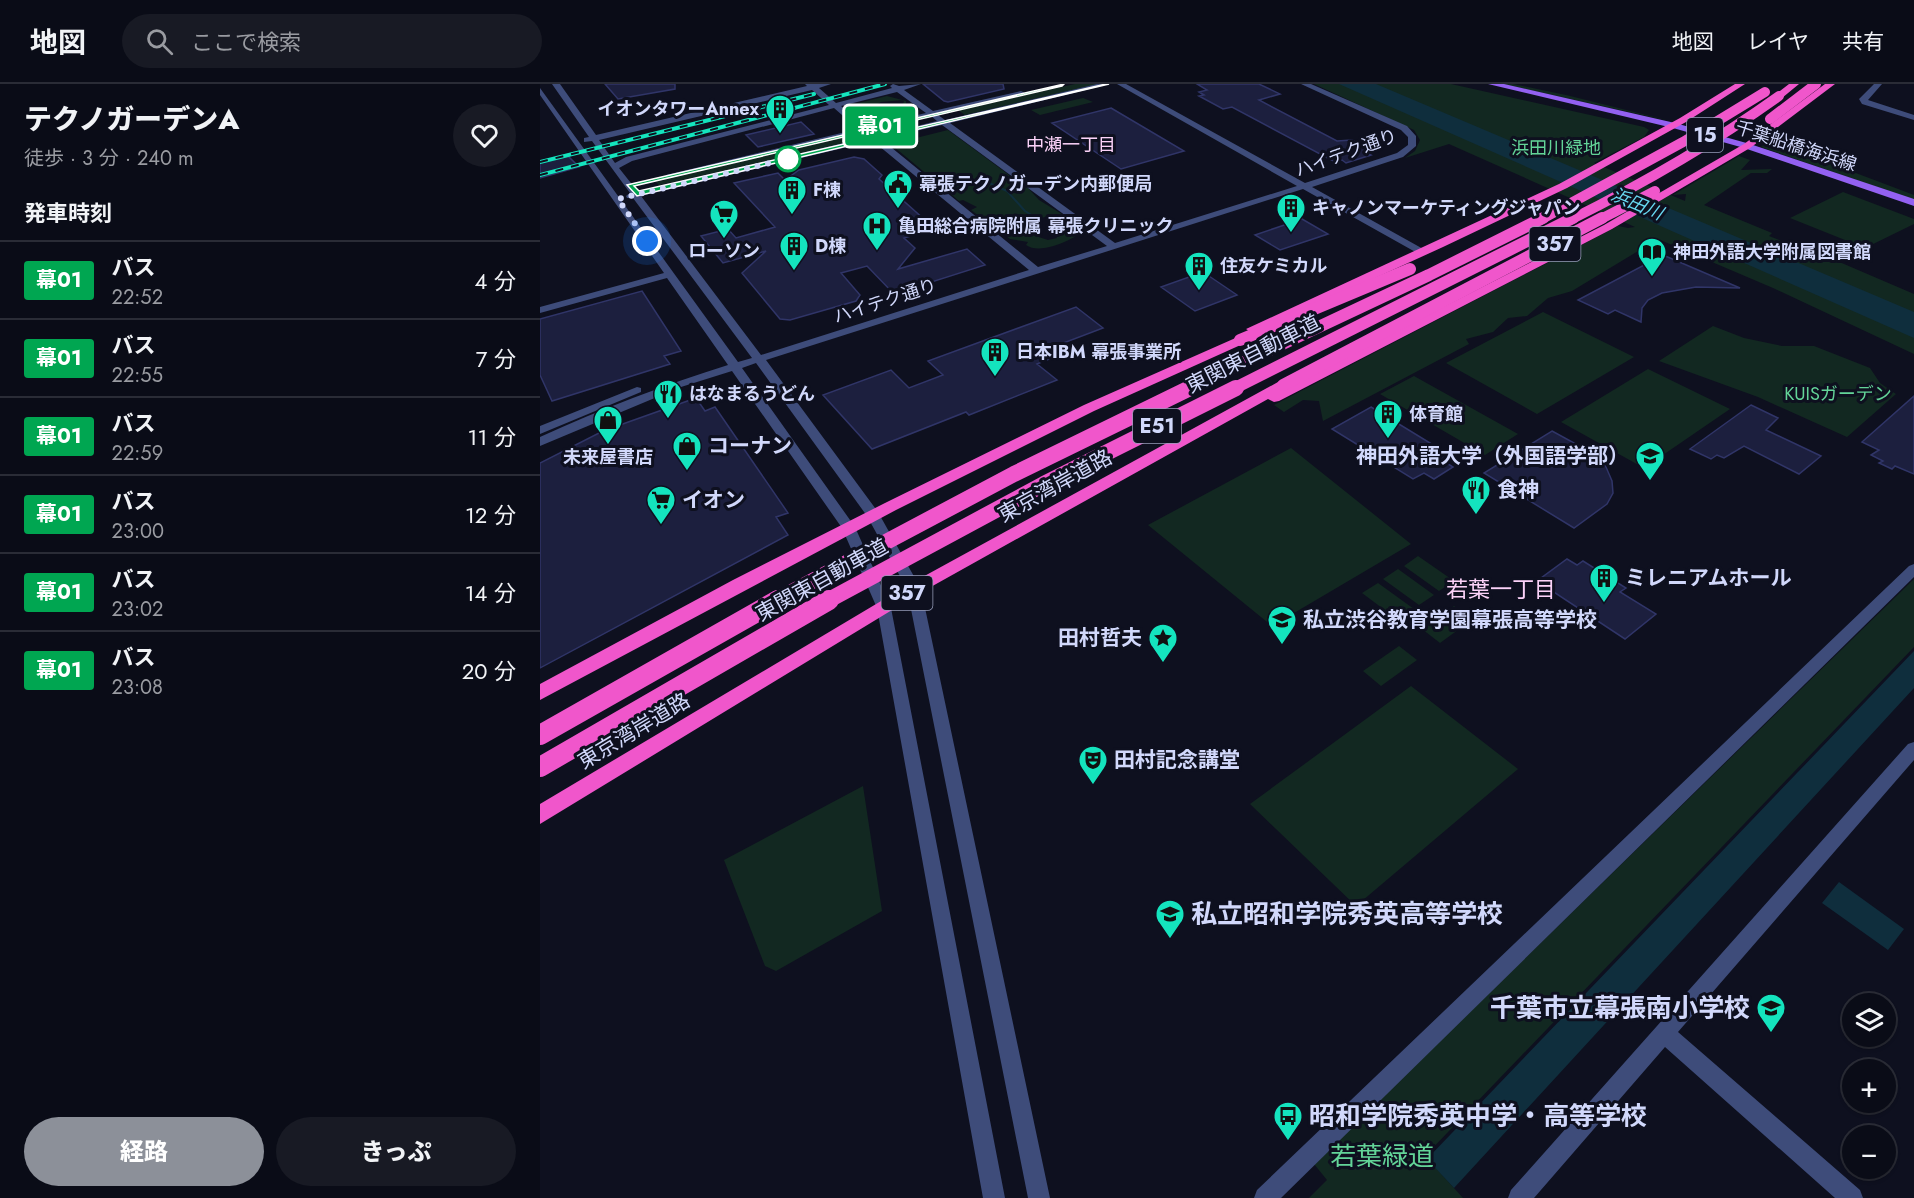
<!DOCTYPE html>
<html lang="ja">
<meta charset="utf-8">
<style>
body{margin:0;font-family:Jost,"Noto Sans JP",sans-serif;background:#181a24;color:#f1f3f6;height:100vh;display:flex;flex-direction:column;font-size:22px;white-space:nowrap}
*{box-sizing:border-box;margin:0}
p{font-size:20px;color:#999ba1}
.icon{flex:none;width:33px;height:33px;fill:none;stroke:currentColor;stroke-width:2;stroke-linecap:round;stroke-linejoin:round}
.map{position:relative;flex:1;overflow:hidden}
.panel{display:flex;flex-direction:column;background:#0a0c17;width:540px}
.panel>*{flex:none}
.badge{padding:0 12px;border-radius:4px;font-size:21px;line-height:39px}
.controls{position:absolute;left:1302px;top:909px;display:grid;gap:12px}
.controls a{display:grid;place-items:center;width:54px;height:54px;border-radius:50%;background:#0a0c17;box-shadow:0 2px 4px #0004,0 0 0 2px #2a2c36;font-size:30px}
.you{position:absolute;width:30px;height:30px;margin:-15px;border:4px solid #fff;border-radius:50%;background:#1a73e8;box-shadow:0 0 0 9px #1a73e833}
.map>.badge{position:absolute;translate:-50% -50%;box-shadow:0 0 0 3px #fff}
h2{padding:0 24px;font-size:22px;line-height:54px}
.round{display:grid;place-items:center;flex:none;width:63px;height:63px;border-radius:32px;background:#181a24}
.overview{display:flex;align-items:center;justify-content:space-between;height:102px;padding:0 24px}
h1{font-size:28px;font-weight:800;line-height:45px}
.action{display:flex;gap:12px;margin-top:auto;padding:12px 24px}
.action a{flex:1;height:69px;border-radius:36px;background:#8c9099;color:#fff;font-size:24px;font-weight:800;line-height:69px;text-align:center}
.action a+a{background:#181a24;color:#f1f3f6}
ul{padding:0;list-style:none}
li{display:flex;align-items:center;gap:18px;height:78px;padding:0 24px;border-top:2px solid #2a2c36}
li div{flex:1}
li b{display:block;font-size:22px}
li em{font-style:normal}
li .badge{min-width:66px;font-weight:700;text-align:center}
header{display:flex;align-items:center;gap:36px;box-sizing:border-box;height:84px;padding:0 30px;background:#0a0c17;border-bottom:2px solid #2a2c36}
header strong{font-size:28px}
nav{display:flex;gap:33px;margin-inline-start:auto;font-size:21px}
.search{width:420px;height:54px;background:#181a24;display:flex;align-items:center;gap:15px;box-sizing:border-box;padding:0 21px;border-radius:33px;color:#999ba1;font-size:22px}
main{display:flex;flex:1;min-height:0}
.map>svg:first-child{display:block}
.green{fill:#122821;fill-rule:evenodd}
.water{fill:#0f2e3d}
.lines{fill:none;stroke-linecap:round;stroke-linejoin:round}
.stream{stroke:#0f2e3d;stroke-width:2}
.building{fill:#1c1f3e;stroke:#303568;stroke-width:1.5}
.minor{fill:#3e4c7a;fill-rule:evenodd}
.major{fill:#9361f1;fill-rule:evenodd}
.highway{fill:#f056cb;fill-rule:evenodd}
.rail-casing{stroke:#14e4be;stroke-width:4}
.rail{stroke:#0e101f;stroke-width:2;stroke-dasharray:8;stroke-linecap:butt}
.highway-bridge-far3{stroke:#f056cb;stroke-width:10}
.highway-bridge-far2{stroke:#f056cb;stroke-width:12}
.highway-bridge-far1{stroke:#f056cb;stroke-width:16}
.highway-bridge{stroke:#f056cb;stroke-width:20}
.line{fill:#00a651;stroke:#fff;stroke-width:1.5}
.walk{stroke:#d1d8fb;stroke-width:6;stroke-dasharray:0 10.8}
.stop-dot{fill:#fff;stroke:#00a651;stroke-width:3}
.labels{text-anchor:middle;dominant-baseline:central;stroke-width:6;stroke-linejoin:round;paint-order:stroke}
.far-poi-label{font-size:18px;font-weight:bold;fill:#d1d8fb;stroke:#0e101f;text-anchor:start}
.far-neighbourhood-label{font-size:18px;fill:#fbd2f8;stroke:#0e101f}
.far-street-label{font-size:18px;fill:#d1d8fb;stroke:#0e101f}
.far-park-label{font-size:18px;fill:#63d498;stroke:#0e101f}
.far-water-label{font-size:18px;font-style:italic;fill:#68d9f2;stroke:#0e101f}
.shield{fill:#0e101f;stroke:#969cb9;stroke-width:1.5}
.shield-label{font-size:20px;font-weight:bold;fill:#d1d8fb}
.street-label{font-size:21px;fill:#d1d8fb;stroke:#0e101f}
.poi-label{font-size:21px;font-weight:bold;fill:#d1d8fb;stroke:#0e101f;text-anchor:start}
.neighbourhood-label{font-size:22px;fill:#fbd2f8;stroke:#0e101f}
.near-poi-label{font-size:26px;font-weight:bold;fill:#d1d8fb;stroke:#0e101f;text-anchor:start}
.near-park-label{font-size:26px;fill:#63d498;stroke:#0e101f}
</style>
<header>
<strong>地図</strong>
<div class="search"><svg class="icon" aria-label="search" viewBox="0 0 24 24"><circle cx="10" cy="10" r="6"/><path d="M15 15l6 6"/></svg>ここで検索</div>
<nav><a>地図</a><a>レイヤ</a><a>共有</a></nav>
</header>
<main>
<section class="panel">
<div class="overview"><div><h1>テクノガーデンA</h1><p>徒歩 · 3 分 · 240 m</p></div><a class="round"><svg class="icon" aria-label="heart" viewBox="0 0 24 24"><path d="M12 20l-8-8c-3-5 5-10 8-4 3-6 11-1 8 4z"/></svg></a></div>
<h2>発車時刻</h2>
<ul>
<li><span class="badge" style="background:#00a651;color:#fff">幕01</span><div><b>バス</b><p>22:52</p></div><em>4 分</em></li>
<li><span class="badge" style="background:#00a651;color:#fff">幕01</span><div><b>バス</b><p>22:55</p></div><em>7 分</em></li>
<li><span class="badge" style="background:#00a651;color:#fff">幕01</span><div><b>バス</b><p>22:59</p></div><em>11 分</em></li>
<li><span class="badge" style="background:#00a651;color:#fff">幕01</span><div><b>バス</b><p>23:00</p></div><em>12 分</em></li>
<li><span class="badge" style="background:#00a651;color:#fff">幕01</span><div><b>バス</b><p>23:02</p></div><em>14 分</em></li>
<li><span class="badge" style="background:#00a651;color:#fff">幕01</span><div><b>バス</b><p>23:08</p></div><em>20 分</em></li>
</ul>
<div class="action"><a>経路</a><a>きっぷ</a></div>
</section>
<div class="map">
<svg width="1374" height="1114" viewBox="0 0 1374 1114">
<rect width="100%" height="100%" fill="#0e101f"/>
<path class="green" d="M535,0h23l-133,31 -7,-5z
M774,0h137l193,43 5,3 -5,7 -50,26 91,38 1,-7 -13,1 66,-39 11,4 -9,10 31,-1 -5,4h-16l-47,32 68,28 -3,3 31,12 2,-2 112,48v60l-141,-66 -115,-49 -86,52 -24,7 -21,18 -19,2 -15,14 -27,7 3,5 -146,77 -4,-20 -16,-1 -19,12 -10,-7 344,-179 10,2 7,-1 -186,-83 -44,14 10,-7 5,-11 -6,-10z
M962,0h11l53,11 104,26z
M347,12l19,5v3l5,2 -2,2 2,5 -32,8 -17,-1 -4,-5 -8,-3 6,-4 -1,-4zM363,16l1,2 -11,14 -7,2 -16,-9 11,-7z
M543,14l10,4 -53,13 -9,-5z
M408,46l61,45 6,7 12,5 12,13 31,19 12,13c-12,9 -42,23 -56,13l2,-3 -18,-3 -39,-29 6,-3 -14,-7 -4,1 -66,-55 3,-3zM507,132h9l5,6 -5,12 1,4 -9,2 -22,-7 -18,-1z
M306,52l6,6 -193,43 -3,-3z
M1224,60l68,20 82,31v5l-153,-53z
M1303,108l71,27v5l-49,24 -75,-30z
M1003,228l91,45 -97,57 -91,-51z
M1173,242l31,12 38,8h32l56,22 10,15 16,11 -49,43 -89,-40 -99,-36z
M1108,285l82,40 -86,59 -83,-46z
M874,292l104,58 -33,21 -105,-61z
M751,364l120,96 -139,82 -124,-101z
M878,472l36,25 -15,10 -35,-25z
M858,485l36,26 -15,10 -36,-26z
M1374,495v68l-489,509 38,42h-154l18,-18 -13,-16z
M838,499l36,26 -16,11 -36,-27z
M914,522l19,13 -33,24 -18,-14z
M859,562l18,14 -36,26 -18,-15z
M871,602l107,83 -162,137 -106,-102z
M323,702l19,125 -106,60 -11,-5 -41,-106z"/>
<path class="water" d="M799,0h37l538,228v26z
M1374,567v37l-460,500 -27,-29z
M1299,798l65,47 -16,21 -66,-47z"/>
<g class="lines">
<path class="stream" d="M447,98l20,9 18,20 13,8"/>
</g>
<path class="building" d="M65,0h70v5l-57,10z
M383,0h80l1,5 -56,13 -4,-1z
M657,0h62l21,10 -21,6 78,41 15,-1 20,10 -7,2 6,3 -25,8 -4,-3 -7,2 -103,-55 -9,2 -24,-13 5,-1 -5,-3 8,-2z
M571,24l73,43 -63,18 -69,-46z
M261,38l13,12 -56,13 -12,-12z
M27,71l12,12 -39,11v-16z
M314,73l10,2 18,16 -3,4 56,50 -31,9 11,10 -17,21 69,-20 18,16 -91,29 -27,-28 -26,7 19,22 -4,6 -66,19 -10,-1 -38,-46 24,-22 -43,12 -22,-27 27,-7 8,9 39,-11 -41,-44 44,-10 7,7 14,-10z
M762,135l26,15 -48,16 -25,-15z
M1123,171l77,33 -44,-1 -34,6 -14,7 -6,8 -1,14 -26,-12 -7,4 -30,-14z
M663,188l34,23 -42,16 -34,-24z
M102,207l39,60 -17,5 6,8 -118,37 -12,-26v-56z
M536,223l27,21 -58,22 9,7 -17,7 20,16 -88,35 -3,-3 -94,37 -49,-54 68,-25 18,18 34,-13 -15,-14z
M1374,312v78l-19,-8 -3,3 -13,-6 4,-2 -12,-6 8,-5 -17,-8z
M156,314l9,13 10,-4 73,106 -12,4 12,18 -248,133v-205l63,-32z
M1211,321l27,13 -12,12 55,26 -22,18 -55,-28 -20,12 -7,-3 -6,4 -21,-10z
M831,323l82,50 -8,5 8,5 -19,12 -10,-6 -11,6 -81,-50z
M1012,347l46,25 8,11 6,14 1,12 -6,11 -33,24 -90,-55z
M1027,475l10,6 6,-4 43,27 -6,4 36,22 -31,25 -88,-58z"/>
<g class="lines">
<path class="minor" d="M12,0h8l36,51 211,-49 -2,-2h26l-12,4 17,15 56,-15 -2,-2 3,-2 6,2 22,-2 -17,6 29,21 88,-20 4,2 -87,22 7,5 152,-36h13l-160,39 165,120 182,-57 -180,-102h9l179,99 92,-30 11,-8v-8l-7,-7 -100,-46h10l96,42 9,10v10l-13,11 -91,30 113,63v4h-6l-116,-65 -537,171 112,152 43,77 129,609h-22l-121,-609 -40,-73 -111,-153 -14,5 113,159 36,81 114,590h-22l-106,-590 -35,-80 -110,-157 -51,16 -141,59v-9c61,-28 124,-52 188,-72l-61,-87 -127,35v-6l124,-34 -124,-178v-7l198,274 14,-4 -119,-160h-6l-1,-2 4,-3 -38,-52 -8,1v-4l5,-1zM272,6l17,15 -203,52 -11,6 -16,-23zM357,8l29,21 -60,14 -25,-21zM294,24l24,21 -192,46 4,3 193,-46 6,5 -231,55 -19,-24 13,-7zM391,32l6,5 -60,15 -7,-5zM402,41l165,121 -69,21 -157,-128zM333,57l156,129 -268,85 -120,-159z
M1334,0h8l-14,16 46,15v5l-52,-16 -3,-5z
M97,303l4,1v4l-101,42v-8z
M1374,480v13l-633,621h-27l3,-8 652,-624z
M1374,658v18l-236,272 182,158 3,8h-28l-170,-151 -131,151h-26l3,-8 397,-446z"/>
<path class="major" d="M948,0h16l171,39 75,21 164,55v7l-170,-58 -71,-20z"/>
<path class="highway" d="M1195,0h10l-59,38 -119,66 -124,59 -186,85 -5,1 -6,-4 313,-145 121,-66z
M1249,0h10l-17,14h-6v-4z
M1285,0h10l-85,64 -138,81 -333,172 -5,1 -6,-3 -348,194 -380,231v-20l368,-219 370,-203 5,-1 7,4 314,-160 140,-81z
M700,252l5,1 2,3 -2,3 -151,68 -198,99 -356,190v-16l193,-104 152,-77 199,-98z"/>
<g class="rail-casing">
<path id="rail" d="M0,78l274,-68
M0,91l345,-91"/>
</g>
<use href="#rail" class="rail"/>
<path class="highway-bridge-far3" d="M1230,35l46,-35
M1000,136l143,-78 82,-50
M1030,136c74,-37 142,-76 209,-124
M1059,136l56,-29"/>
<path class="highway-bridge-far2" d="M700,256l170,-71
M743,301l319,-167
M647,305l242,-114 114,-57
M693,305l340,-171"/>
<path class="highway-bridge-far1" d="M235,517l239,-127 176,-86
M287,517l217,-117 192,-96"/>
<path class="highway-bridge" d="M0,651l238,-135
M0,683l289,-167"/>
</g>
<path class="line" d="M522,2l-428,100 5,5 467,-107h3l-472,112 -10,-11 437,-101z"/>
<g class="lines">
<path class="walk" d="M107,157l-29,-42 178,-42 -8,2"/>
</g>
<defs>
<g id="building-pin" transform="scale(1.5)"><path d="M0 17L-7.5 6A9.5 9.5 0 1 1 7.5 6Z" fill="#14e4be" stroke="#0e101f"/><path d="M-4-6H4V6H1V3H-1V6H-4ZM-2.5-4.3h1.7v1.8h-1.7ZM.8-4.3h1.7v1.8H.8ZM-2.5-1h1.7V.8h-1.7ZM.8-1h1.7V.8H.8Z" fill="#111"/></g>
<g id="civic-pin" transform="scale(1.5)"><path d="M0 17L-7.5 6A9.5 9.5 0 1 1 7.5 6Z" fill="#14e4be" stroke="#0e101f"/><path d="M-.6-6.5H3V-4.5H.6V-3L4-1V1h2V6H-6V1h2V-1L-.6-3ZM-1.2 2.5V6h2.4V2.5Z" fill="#111"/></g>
<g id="supermarket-pin" transform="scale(1.5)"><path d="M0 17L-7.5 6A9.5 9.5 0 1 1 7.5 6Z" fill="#14e4be" stroke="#0e101f"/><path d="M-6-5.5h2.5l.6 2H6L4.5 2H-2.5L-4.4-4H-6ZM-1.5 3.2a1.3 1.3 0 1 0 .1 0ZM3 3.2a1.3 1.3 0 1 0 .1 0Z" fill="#111"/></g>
<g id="hospital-pin" transform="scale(1.5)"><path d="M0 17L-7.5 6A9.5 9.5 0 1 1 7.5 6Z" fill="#14e4be" stroke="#0e101f"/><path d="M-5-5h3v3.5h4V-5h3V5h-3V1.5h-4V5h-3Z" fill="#111"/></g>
<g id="library-pin" transform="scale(1.5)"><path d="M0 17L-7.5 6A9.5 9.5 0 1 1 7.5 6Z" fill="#14e4be" stroke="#0e101f"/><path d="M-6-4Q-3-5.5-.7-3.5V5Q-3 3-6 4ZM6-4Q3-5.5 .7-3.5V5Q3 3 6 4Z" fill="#111"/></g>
<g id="restaurant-pin" transform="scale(1.5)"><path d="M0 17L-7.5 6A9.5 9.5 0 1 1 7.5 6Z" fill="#14e4be" stroke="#0e101f"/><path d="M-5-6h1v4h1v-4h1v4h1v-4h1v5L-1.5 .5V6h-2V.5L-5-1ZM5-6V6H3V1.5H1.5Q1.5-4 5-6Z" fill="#111"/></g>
<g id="shop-pin" transform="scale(1.5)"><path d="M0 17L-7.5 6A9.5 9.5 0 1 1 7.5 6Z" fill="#14e4be" stroke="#0e101f"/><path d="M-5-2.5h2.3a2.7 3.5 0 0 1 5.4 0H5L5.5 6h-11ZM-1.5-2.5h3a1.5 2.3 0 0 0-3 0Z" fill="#111"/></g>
<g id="university-pin" transform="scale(1.5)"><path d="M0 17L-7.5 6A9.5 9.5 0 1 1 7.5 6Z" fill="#14e4be" stroke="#0e101f"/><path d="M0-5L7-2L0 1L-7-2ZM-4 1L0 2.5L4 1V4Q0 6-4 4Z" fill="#111"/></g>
<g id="school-pin" transform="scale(1.5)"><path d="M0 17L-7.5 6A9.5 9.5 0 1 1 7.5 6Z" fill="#14e4be" stroke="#0e101f"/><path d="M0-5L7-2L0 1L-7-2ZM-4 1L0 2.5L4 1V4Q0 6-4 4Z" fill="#111"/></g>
<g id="sight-pin" transform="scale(1.5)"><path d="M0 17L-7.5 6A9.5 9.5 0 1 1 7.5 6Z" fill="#14e4be" stroke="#0e101f"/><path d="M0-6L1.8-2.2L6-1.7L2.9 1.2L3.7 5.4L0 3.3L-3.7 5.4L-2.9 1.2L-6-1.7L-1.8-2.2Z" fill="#111"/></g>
<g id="theatre-pin" transform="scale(1.5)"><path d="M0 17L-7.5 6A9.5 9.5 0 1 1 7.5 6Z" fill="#14e4be" stroke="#0e101f"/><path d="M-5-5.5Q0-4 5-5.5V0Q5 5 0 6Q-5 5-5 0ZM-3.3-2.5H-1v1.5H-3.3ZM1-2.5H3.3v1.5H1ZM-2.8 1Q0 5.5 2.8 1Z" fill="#111"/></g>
<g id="bus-pin" transform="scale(1.5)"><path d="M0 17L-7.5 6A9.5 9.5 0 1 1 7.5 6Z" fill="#14e4be" stroke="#0e101f"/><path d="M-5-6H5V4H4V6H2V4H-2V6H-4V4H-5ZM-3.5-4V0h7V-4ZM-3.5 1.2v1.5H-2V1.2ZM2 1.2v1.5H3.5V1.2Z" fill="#111"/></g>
</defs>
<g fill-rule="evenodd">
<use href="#building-pin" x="240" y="25"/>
<use href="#civic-pin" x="358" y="100"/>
<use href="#building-pin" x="252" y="106"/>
<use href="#building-pin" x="751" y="124"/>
<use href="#supermarket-pin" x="184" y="130"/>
<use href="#hospital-pin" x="337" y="142"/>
<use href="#building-pin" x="254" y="162"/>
<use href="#library-pin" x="1112" y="168"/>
<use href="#building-pin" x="659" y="182"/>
<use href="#building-pin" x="455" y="268"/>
<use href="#restaurant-pin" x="128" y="310"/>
<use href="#building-pin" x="848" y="330"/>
<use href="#shop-pin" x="68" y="336"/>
<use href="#shop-pin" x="147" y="362"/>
<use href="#university-pin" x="1110" y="372"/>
<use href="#restaurant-pin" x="936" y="406"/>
<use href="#supermarket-pin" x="121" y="416"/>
<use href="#building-pin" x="1064" y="494"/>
<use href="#school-pin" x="742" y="536"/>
<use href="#sight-pin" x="623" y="554"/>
<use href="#theatre-pin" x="553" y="676"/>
<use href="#school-pin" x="630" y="830"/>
<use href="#school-pin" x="1231" y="924"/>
<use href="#bus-pin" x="748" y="1032"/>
</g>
<circle class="stop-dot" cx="248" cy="75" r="12"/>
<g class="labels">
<g class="far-poi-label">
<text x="219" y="25" text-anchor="end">イオンタワーAnnex</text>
<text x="379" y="100">幕張テクノガーデン内郵便局</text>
<text x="273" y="106">F棟</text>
<text x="772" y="124">キャノンマーケティングジャパン</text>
<text x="358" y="142">亀田総合病院附属 幕張クリニック</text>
<text x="275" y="162">D棟</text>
<text x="184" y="167" text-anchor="middle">ローソン</text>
<text x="1133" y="168">神田外語大学附属図書館</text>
<text x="680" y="182">住友ケミカル</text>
<text x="476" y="268">日本IBM 幕張事業所</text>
<text x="149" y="310">はなまるうどん</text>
<text x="869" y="330">体育館</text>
<text x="68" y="373" text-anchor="middle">未来屋書店</text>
</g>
<g class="far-neighbourhood-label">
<text x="531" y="61">中瀬一丁目</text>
</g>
<g class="far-street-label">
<text transform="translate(1256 62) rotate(18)">千葉船橋海浜線</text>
<text transform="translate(806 69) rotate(-20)">ハイテク通り</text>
<text transform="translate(345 217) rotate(-18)">ハイテク通り</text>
</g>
<g class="far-park-label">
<text x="1016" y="64">浜田川緑地</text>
<text x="1298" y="310">KUISガーデン</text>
</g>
<g class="far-water-label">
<text transform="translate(1097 120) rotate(23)">浜田川</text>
</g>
<g class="shield">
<rect x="1147" y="34" width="36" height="34" rx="4.5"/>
<rect x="989.5" y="143" width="51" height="34" rx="4.5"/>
<rect x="593" y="325" width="48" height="34" rx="4.5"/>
<rect x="341.5" y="492" width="51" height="34" rx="4.5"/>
</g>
<g class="shield-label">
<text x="1165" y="51">15</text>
<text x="1015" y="160">357</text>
<text x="617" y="342">E51</text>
<text x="367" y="509">357</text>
</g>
<g class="street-label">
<text transform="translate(713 270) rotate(-27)">東関東自動車道</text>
<text transform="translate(515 402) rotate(-29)">東京湾岸道路</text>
<text transform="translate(282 496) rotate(-29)">東関東自動車道</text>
<text transform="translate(94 647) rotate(-31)">東京湾岸道路</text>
</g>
<g class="poi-label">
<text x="168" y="362">コーナン</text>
<text x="1089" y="372" text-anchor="end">神田外語大学（外国語学部）</text>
<text x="957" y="406">食神</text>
<text x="142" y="416">イオン</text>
<text x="1085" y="494">ミレニアムホール</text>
<text x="763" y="536">私立渋谷教育学園幕張高等学校</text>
<text x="602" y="554" text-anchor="end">田村哲夫</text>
<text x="574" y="676">田村記念講堂</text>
</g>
<g class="neighbourhood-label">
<text x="961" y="505">若葉一丁目</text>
</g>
<g class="near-poi-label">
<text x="651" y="830">私立昭和学院秀英高等学校</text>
<text x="1210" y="924" text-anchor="end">千葉市立幕張南小学校</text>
<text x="769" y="1032">昭和学院秀英中学・高等学校</text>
</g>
<g class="near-park-label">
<text x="842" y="1072">若葉緑道</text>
</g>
</g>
</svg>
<div class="controls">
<a><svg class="icon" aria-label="layers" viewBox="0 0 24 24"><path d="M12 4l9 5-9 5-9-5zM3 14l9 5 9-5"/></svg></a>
<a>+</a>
<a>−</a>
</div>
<div class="you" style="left:107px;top:157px"></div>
<b class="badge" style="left:340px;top:42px;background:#00a651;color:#fff">幕01</b>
</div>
</main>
